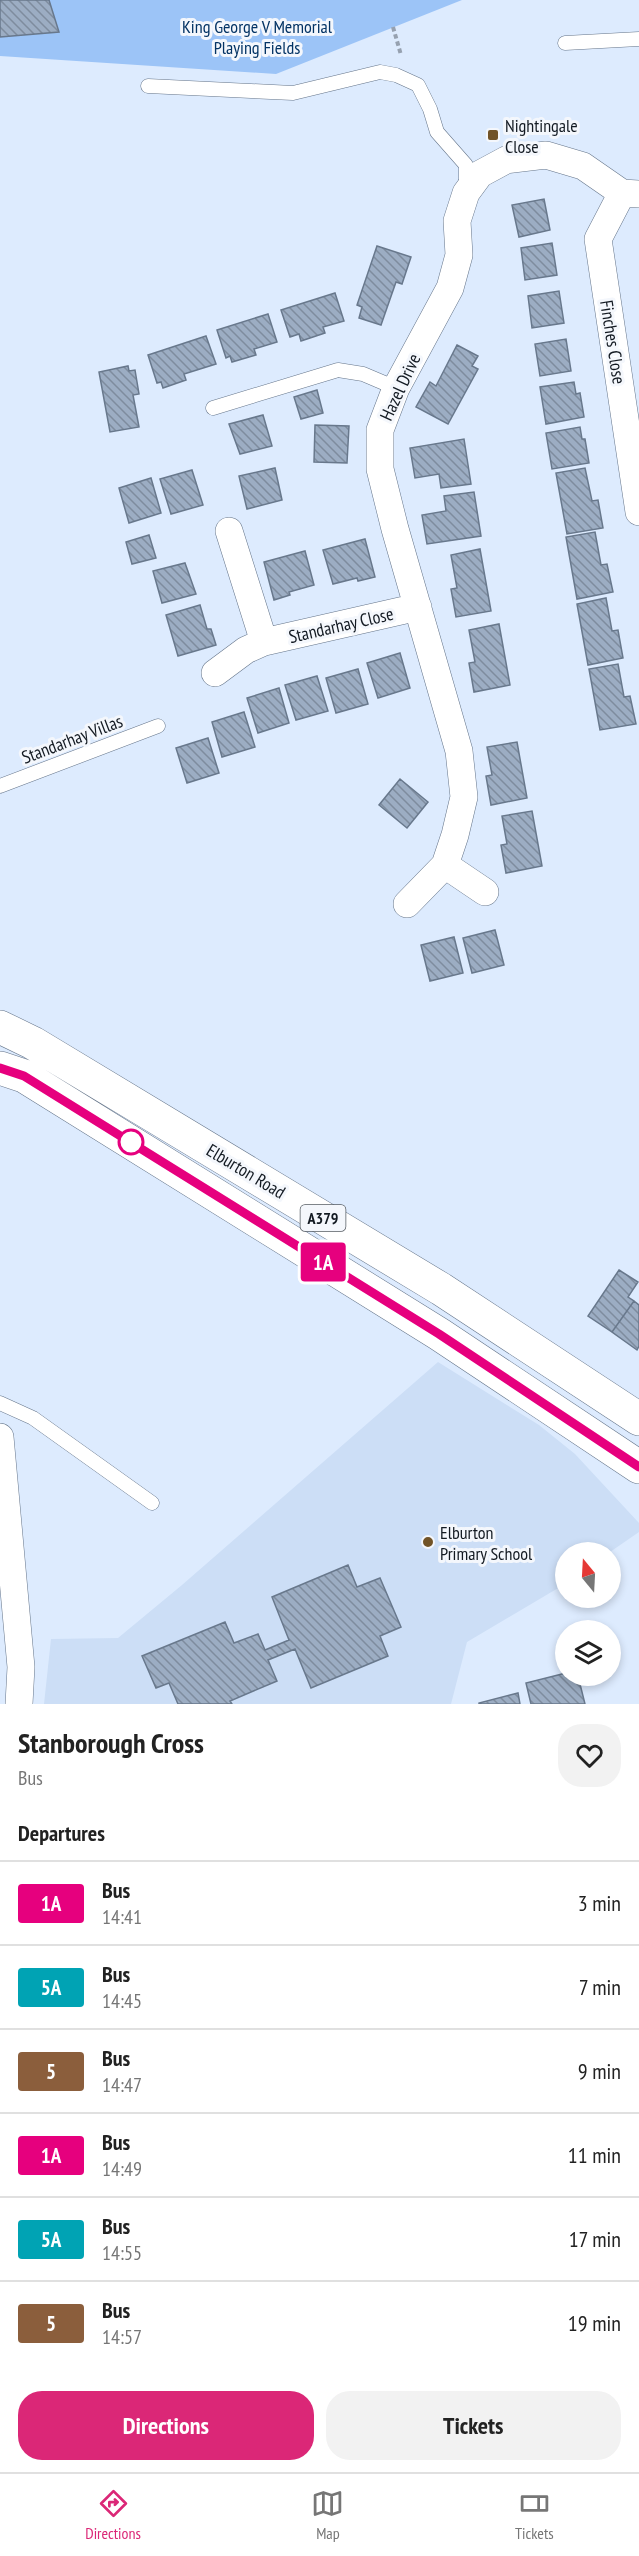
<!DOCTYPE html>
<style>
body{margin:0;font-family:"PT Sans Narrow",sans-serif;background:#f2f2f2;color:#222;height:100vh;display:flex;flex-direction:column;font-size:22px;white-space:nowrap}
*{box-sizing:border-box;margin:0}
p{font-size:20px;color:#767676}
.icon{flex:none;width:33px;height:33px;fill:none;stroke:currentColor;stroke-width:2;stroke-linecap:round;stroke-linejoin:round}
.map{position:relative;height:1704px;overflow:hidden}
.details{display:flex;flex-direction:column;background:#fff;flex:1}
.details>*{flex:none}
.badge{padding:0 12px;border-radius:4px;font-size:21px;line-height:39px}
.needle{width:39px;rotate:342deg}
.controls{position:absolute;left:555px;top:1542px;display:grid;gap:12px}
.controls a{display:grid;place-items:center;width:66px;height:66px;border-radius:50%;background:#fff;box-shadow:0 3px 9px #0003;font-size:30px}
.map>.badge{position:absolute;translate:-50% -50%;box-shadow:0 0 0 3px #fff}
h2{padding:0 18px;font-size:22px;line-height:54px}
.round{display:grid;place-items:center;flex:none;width:63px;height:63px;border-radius:24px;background:#f2f2f2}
.overview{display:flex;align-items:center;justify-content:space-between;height:102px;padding:0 18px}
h1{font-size:28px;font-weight:800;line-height:45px}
.cta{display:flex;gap:12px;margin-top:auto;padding:12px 18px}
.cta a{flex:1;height:69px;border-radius:24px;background:#db2777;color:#fff;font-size:24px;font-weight:800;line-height:69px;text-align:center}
.cta a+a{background:#f2f2f2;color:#222}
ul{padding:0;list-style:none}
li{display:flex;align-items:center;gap:18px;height:84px;padding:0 18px;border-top:2px solid #e0e0e0}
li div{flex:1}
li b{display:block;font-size:22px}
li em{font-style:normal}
li .badge{min-width:66px;font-weight:700;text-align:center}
.tab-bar{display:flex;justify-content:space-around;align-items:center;height:84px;border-top:2px solid #e0e0e0;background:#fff;font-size:16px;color:#767676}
.tab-bar a{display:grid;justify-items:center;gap:3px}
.tab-bar .current{color:#db2777}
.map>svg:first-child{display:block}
.built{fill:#ccdef6}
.park{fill:#9cc4f7}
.building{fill:url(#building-back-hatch);stroke:#68788c;stroke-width:1.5}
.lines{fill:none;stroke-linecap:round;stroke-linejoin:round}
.lane-casing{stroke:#65758a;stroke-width:15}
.street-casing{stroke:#65758a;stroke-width:28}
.primary-casing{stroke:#65758a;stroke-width:34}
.path{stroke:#96a1b0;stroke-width:4;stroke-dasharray:4.5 3;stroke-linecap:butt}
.lane{stroke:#fff;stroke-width:14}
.street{stroke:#fff;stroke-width:27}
.primary{stroke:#fff;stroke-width:33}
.line-casing{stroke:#fff;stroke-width:14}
.line{stroke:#e6007e;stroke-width:9}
.poi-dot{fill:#715327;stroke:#f4f7fc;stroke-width:2}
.stop-dot{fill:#fff;stroke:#e6007e;stroke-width:3}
.labels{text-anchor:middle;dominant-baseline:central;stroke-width:6;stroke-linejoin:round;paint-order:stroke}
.shield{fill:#f4f7fc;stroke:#565c63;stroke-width:1.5}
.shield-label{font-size:16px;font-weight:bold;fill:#131a22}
.park-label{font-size:18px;fill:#033364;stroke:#f4f7fc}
.poi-label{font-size:18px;fill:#131a22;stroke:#f4f7fc;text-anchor:start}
.street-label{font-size:18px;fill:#131a22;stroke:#f4f7fc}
</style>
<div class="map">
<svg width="639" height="1704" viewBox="0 0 639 1704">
<defs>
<pattern id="building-back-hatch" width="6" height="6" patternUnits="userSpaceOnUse" patternTransform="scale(1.5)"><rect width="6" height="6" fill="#9cadc3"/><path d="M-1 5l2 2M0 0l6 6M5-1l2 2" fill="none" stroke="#7e8c9e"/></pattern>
</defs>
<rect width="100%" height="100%" fill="#ddebfe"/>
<path class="built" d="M438,1362l101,63 36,29 64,69v9l-29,20h-44l-1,32 -98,58 -16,62h-407l7,-65 67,-1 64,-53z"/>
<path class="park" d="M0,0h462l-186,74 -276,-18z"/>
<path class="building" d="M0,0h49l10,32 -59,5z
M544,199l6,31 -31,7 -7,-32z
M552,243l5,32 -32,5 -4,-32z
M377,246l34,11 -9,27 -6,-2 -15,43 -22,-7 3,-11 -5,-2z
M559,291l5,32 -32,5 -4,-32z
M335,293l9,28 -21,6 2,6 -24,8 -2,-7 -9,3 -9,-27z
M268,314l9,28 -23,7 2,6 -24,7 -2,-6 -4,2 -9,-28z
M206,336l10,28 -32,10 2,6 -23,8 -2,-6 -4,1 -9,-28z
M566,339l5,32 -31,5 -5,-32z
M457,345l21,11 -6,10 6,3 -30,55 -32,-17 14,-25 6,4z
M128,366l1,5 6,-1 4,24 -6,1 6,32 -29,5 -11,-60z
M574,382l2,12 4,-1 4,24 -38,7 -6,-37z
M317,390l6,23 -22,6 -7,-22z
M263,415l9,31 -32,8 -11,-30z
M315,425l34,1 -2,37 -33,-1z
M580,427l2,12h3l4,24 -37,6 -6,-36z
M464,439l7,45 -30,4 -2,-14 -24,4 -5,-30z
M275,468l7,32 -35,9 -8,-33z
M585,468l7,33 6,-1 5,28 -36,6 -11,-61z
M192,470l11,35 -32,9 -11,-35z
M151,478l10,35 -32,10 -10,-35z
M474,492l7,44 -54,8 -5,-29 24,-4 -2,-15z
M595,532l6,33 6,-1 6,28 -36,7 -11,-62z
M149,535l7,23 -24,6 -6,-22z
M365,539l10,38 -17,4 -1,-3 -24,6 -10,-34z
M480,549l11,62 -35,6 -5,-28 6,-1 -6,-33z
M305,551l9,34 -25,7 1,3 -16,5 -10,-38z
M185,563l11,31 -34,9 -9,-32z
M606,598l6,33 6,-1 5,28 -35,7 -11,-61z
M200,605l7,24h4l5,16 -38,11 -12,-41z
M499,624l11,61 -36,7 -5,-29 6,-1 -6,-32z
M400,653l10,35 -32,10 -11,-35z
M618,664l6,33 6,-1 6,28 -36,6 -11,-61z
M358,669l10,35 -32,9 -10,-35z
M317,676l11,35 -32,9 -11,-35z
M279,688l10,35 -31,10 -11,-35z
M244,712l11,35 -33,10 -10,-35z
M208,738l11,35 -32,10 -11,-35z
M517,742l10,56 -36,7 -5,-29 6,-1 -5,-28z
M400,779l28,23 -21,26 -28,-23z
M532,811l10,55 -36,7 -5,-28 6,-1 -5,-28z
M495,930l9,35 -32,8 -9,-35z
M454,937l9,36 -33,8 -9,-36z
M619,1270l19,12 -10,15 6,4 -22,31 -24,-16z
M634,1301l5,4v41l-2,4 -25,-18z
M348,1565l9,22 23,-9 21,49 -21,9 8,20 -77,32 -16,-39 -27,11 9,21 -47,20 2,3h-54l-9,-21 -13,5 -14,-32 83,-34 9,21 24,-9 7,16 24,-10 -17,-43z
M566,1673v3h12l7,28h-54l-5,-21z
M518,1693l2,11h-41v-1z"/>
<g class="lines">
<g class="lane-casing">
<path id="lane" d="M565,43l74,-4
M148,86l145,7 87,-21 16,3 22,10 12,24 7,23 29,33v23
M213,408l125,-38 25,4 33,14
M0,786l158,-60
M0,1403l33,15 119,85"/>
</g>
<g class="street-casing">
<path id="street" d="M639,194l-17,-1 -24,46 41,273
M229,531l35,111
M215,673l31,-23 18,-8 154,-35
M445,865l40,27
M407,904l38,-39 10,-30 9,-38 -5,-46 -64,-222 -15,-60v-39l16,-42 54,-100 9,-33 -2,-34 9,-28 14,-19 26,-14 40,-5 37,11 39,27
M0,1437l21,230 -2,37"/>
</g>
<g class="primary-casing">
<path id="primary" d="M0,1027l33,16 408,246 198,130
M0,1068l24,8 415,258 200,133"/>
</g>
<path class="path" d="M393,27l8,28"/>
<use href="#lane" class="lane"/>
<use href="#street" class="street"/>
<use href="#primary" class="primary"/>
</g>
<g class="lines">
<g class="line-casing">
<path id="line" d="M0,1068l24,8 415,258 200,133"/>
</g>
<use href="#line" class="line"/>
</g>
<g class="poi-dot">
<rect x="487" y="129" width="12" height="12" rx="3"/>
<circle cx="428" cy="1542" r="6"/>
</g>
<circle class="stop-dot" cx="131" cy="1142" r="12"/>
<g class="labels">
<rect class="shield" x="300.5" y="1205" width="45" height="26" rx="4.5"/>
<g class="shield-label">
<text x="323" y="1218">A379</text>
</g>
<g class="park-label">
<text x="257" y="26">King George V Memorial<tspan x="257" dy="21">Playing Fields</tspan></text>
</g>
<g class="poi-label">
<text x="505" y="125">Nightingale<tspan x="505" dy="21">Close</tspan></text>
<text x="440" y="1532">Elburton<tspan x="440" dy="21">Primary School</tspan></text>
</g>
<g class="street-label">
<text transform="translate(613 342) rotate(81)">Finches Close</text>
<text transform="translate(400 387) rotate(-65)">Hazel Drive</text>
<text transform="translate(341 625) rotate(-13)">Standarhay Close</text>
<text transform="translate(72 739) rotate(-21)">Standarhay Villas</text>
<text transform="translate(246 1171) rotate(31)">Elburton Road</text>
</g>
</g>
</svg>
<div class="controls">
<a><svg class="needle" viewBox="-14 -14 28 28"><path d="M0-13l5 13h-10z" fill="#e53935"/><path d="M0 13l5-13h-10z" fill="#767676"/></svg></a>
<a><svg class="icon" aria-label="layers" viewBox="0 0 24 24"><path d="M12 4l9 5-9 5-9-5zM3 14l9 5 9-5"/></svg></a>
</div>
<b class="badge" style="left:323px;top:1262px;background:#e6007e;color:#fff">1A</b>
</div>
<section class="details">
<div class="overview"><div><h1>Stanborough Cross</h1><p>Bus</p></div><a class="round"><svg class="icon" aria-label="heart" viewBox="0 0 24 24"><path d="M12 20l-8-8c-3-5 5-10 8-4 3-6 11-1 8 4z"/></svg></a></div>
<h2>Departures</h2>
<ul>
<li><span class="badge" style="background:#e6007e;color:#fff">1A</span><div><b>Bus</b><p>14:41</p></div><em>3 min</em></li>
<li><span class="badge" style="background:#00a3b4;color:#fff">5A</span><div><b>Bus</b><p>14:45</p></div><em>7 min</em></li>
<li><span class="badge" style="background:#8b5e3c;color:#fff">5</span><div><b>Bus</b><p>14:47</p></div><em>9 min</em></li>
<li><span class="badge" style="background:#e6007e;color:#fff">1A</span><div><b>Bus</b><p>14:49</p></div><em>11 min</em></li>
<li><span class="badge" style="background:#00a3b4;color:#fff">5A</span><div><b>Bus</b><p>14:55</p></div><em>17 min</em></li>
<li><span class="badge" style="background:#8b5e3c;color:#fff">5</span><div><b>Bus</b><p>14:57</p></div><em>19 min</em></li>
</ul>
<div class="cta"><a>Directions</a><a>Tickets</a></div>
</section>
<nav class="tab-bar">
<a class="current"><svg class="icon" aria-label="directions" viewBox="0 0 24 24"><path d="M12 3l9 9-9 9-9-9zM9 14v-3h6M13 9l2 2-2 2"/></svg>Directions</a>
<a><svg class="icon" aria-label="map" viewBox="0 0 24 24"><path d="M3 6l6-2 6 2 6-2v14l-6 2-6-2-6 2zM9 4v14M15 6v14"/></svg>Map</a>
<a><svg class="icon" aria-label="tickets" viewBox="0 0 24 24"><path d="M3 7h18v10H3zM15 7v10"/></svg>Tickets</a>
</nav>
